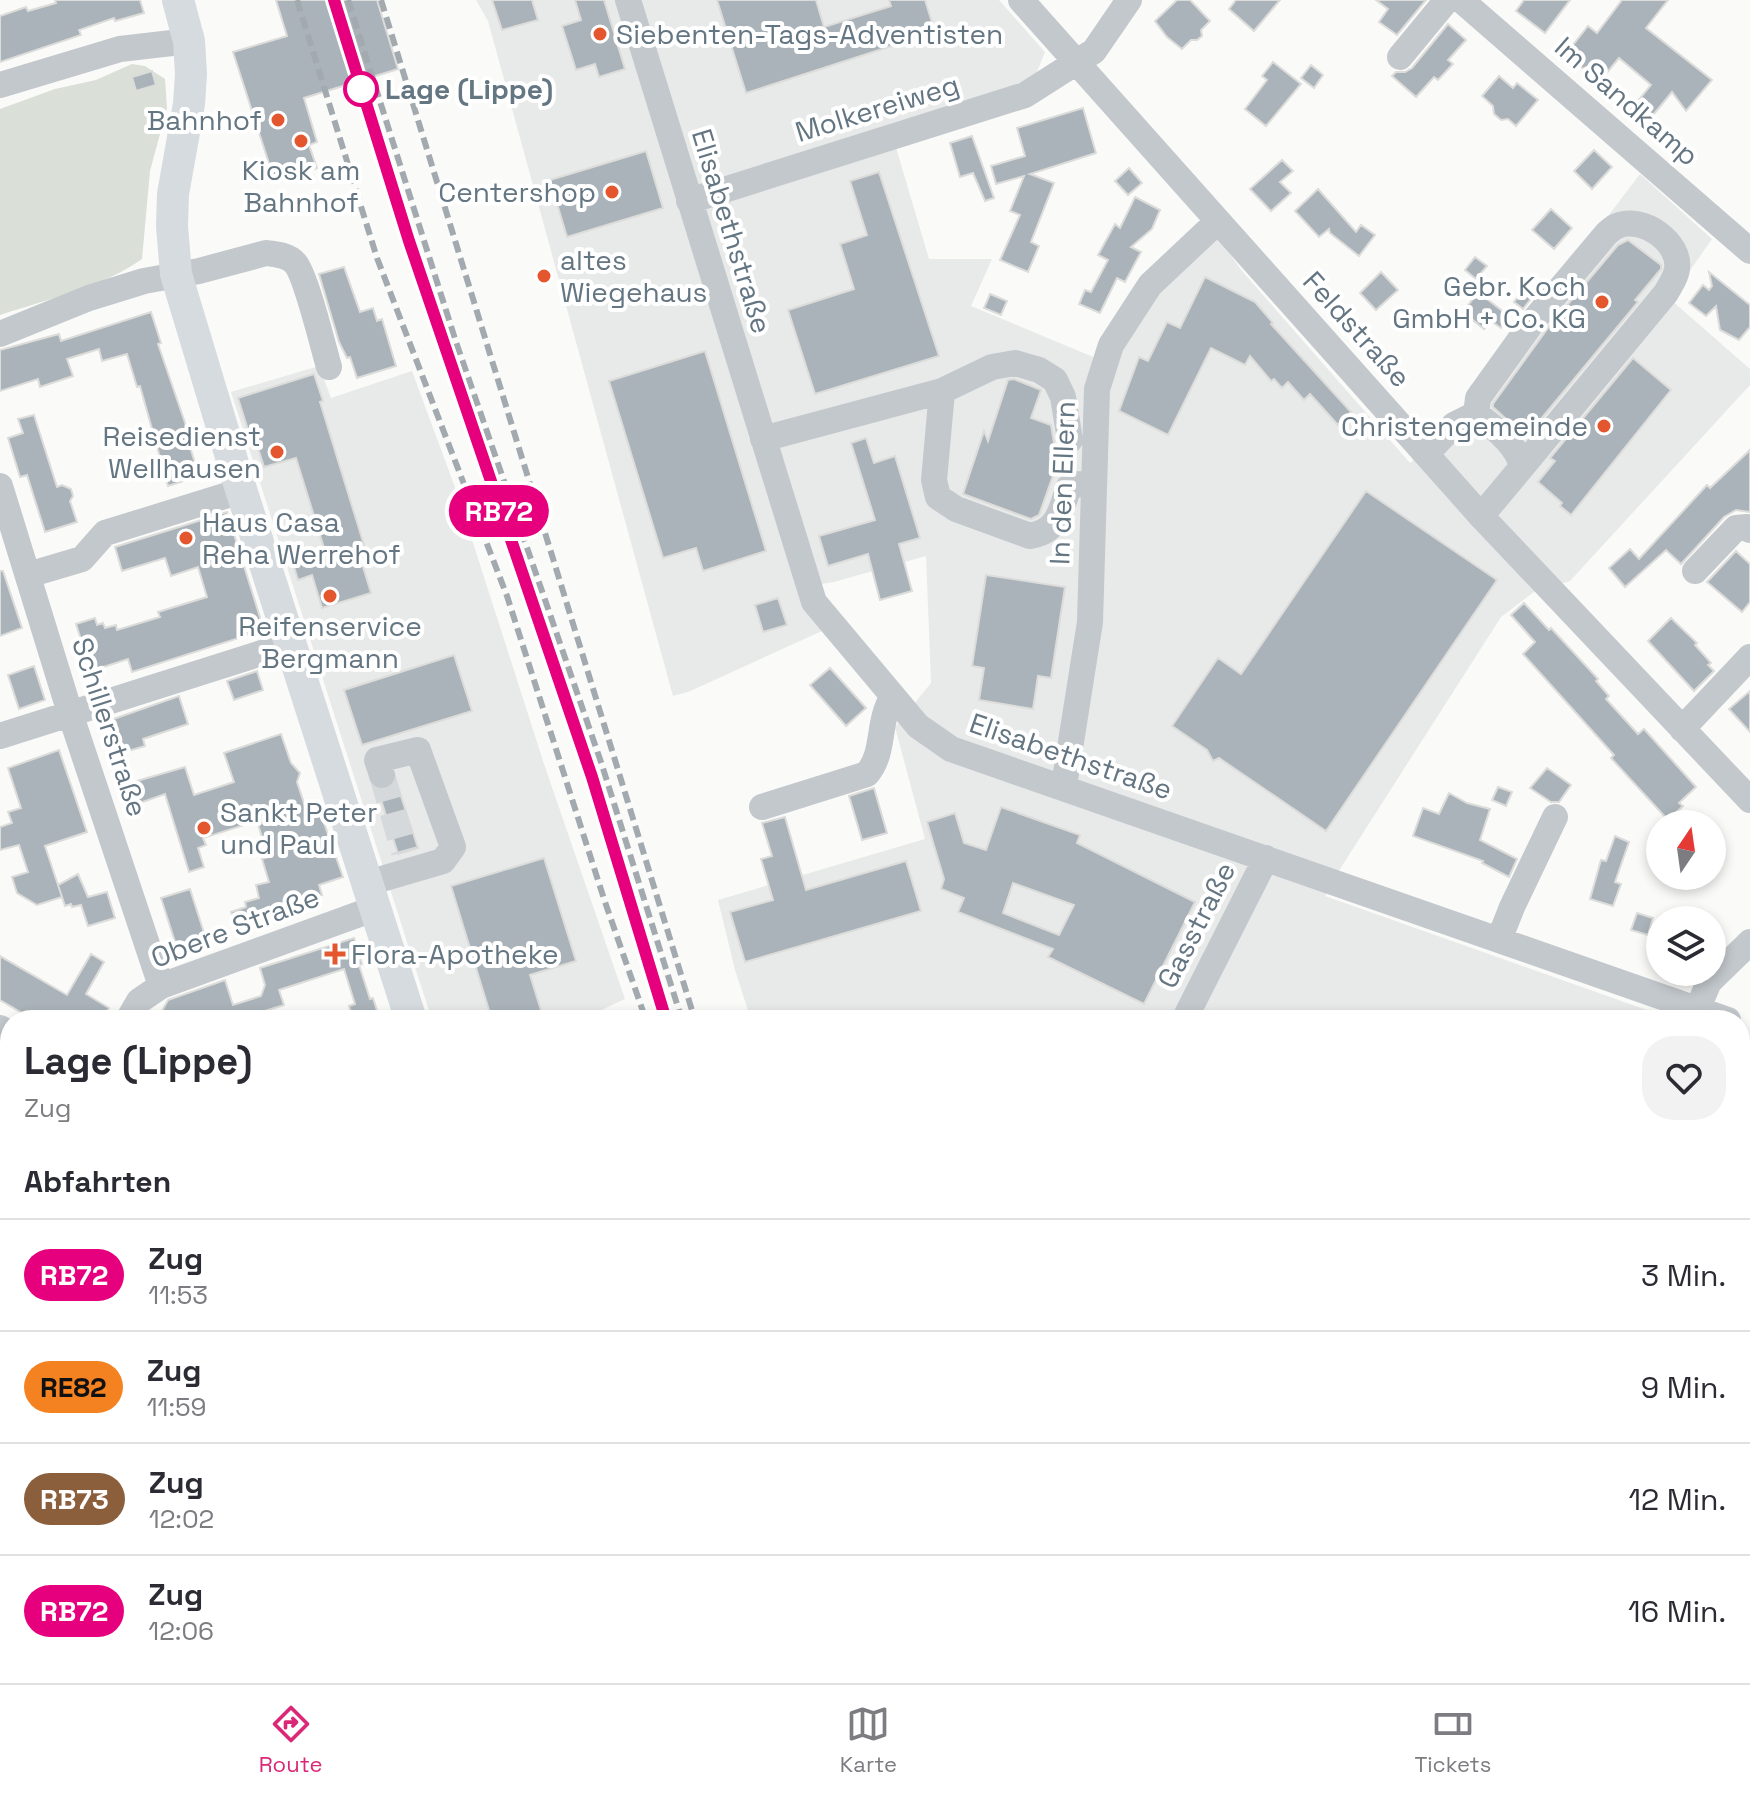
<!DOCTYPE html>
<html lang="de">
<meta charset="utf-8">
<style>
body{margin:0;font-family:"Space Grotesk",sans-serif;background:#f2f2f3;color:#2b2b33;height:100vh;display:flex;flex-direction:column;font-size:30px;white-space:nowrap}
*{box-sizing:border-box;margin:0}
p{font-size:26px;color:#7c7c81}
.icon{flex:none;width:44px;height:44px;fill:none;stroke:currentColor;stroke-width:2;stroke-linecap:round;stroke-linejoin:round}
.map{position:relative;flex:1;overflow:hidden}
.details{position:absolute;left:0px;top:1010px;width:1750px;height:674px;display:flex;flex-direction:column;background:#fff;border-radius:32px 32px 0 0;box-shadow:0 4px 12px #0003}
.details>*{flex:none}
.badge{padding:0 16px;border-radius:26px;font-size:28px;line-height:52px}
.needle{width:52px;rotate:13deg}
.tools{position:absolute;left:1646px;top:810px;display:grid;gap:16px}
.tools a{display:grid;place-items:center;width:80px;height:80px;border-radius:50%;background:#fff;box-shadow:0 4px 12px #0003;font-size:40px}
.map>.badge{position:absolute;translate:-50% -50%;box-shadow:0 0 0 4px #fff}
h2{padding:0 24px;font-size:30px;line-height:72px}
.round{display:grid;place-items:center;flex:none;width:84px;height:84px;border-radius:32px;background:#f2f2f3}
.headline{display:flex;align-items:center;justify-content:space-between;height:136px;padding:0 24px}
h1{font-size:38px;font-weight:800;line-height:60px}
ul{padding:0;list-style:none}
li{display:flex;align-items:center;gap:24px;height:112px;padding:0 24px;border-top:2px solid #e1e1e2}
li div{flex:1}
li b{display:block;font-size:30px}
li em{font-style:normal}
li .badge{min-width:88px;font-weight:700;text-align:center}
.tabs{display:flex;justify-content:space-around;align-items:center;height:112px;border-top:2px solid #e1e1e2;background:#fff;font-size:22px;color:#7c7c81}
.tabs a{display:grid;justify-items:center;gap:4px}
.tabs .current{color:#db2777}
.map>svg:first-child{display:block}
.built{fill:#e8e9e9}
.green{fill:#dadfd7}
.water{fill:#bbc7cb}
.building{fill:#aab3b9;stroke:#dcdcda;stroke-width:2;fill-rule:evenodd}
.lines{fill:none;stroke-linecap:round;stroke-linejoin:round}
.minor-tunnel{stroke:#d5d9db;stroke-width:26;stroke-dasharray:26 13;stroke-linecap:butt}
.minor{stroke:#c3c8cc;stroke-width:26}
.major{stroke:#d6dbdf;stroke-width:32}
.rail{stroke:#a2aab0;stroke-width:6;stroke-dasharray:12 6;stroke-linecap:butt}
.line-casing{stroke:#fff;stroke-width:18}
.line{stroke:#e6007e;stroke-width:12}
.poi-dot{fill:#e4572e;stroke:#fff;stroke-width:3}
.stop-dot{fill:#fff;stroke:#e6007e;stroke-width:4}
.labels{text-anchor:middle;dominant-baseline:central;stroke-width:8;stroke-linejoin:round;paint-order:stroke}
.poi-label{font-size:28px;fill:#657683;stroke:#fff;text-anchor:start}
.stop-label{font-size:28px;font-weight:bold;fill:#657683;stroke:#fff;text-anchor:start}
.street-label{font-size:28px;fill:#657683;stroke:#fff}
</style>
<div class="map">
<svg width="1750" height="1683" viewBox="0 0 1750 1683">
<rect width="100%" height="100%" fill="#fafaf8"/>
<path class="built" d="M476,0h523l46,52 -8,20 -18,13 -130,39 40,135h63l-21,47 127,53 55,-65 61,-62 28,39 168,192 25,-20 205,-269 72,65 -42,60 80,70v16l-180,196 -36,11 -33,25 -161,252 -15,27 350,124h-924l-16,-50 -17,-70 207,-61 -30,-112 36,-44 -5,-127 -92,26 -32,5 20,44 -134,61 -15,4 -185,-675z
M319,366l12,32 81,-27 44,119 89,277 80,232 -28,13 2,8h-167l-201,-628z
M1740,1043l10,4v217l-9,21z
M280,1674h535l2,9h-542z
M924,1674h150l16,9 -228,-1z
M1174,1674h68l21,9h-72z"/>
<path class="green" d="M132,64l13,2 20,13 2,29 -17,63 -8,88c-41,29 -94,40 -142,56v-206l55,-20 41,-9z"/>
<path class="water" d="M1426,1674h257l-2,9h-232z"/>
<path class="building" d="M55,0h85l4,13 -29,8 -1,-3 -35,12 2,5 -81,27v-46l26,-9 2,4 28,-8z
M276,0h101l21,69 -94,29 13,44 -8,3 8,23 -42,14 -42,-130 54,-16z
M492,0h40l6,20 -36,10z
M575,0h29l21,69 -26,8 -4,-13 -19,6 -14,-44 19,-6z
M717,0h99l8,27 67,-21 -2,-6h36l10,32 -189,61z
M1177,0h13l20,21 -9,9 1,6 -5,4h-6l-9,9 -15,-12 -12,-16z
M1236,0h44l-26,31 -25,-22z
M1376,0h50l-29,35 -18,-13 9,-13z
M1524,0h46l-25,33 -29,-22z
M1622,0h46l-22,28 66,52 -26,31 -14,-19 -28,34 -16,-13 23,-28 -32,-27 -19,23 -35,-26 23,-29 9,7z
M1448,24l18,16 -18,20 5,4 -15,16 -4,-3 -18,20 -24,-21 4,-4h9l7,-4z
M1273,62l28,22 -35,42 -21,-17 22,-29 -5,-4z
M1311,65l12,10 -9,13 -13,-10z
M152,71l4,14 -20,6 -4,-14z
M1499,76l14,12 4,-5 21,17 -22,26 -8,-7 -7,1 -7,-6 -1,-8 -11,-10z
M1083,108l13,45 -66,21 24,9 -23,59 8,4 -11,26 -28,-12 20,-45 -10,-4 14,-35 -28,8 -5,-18 34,-10 -8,-28z
M972,136l22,62 -9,3 -12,-28 -13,4 -10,-34z
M1594,150l18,17 -20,22 -18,-18z
M646,151l17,57 -96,29 -17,-57z
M1282,160l11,11 -13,11 11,11 -20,18 -21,-22z
M1129,168l13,15 -14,12 -13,-14z
M879,172l60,184 -124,38 -27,-84 66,-21 -14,-45 27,-9 -17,-54z
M1318,189l38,43 5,-7 14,10 -16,21 -29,-23 -1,-4 -10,8 -24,-26z
M1135,197l25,13 -8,19 -21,18 10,5 -16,30 -8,-4 -17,35 -21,-9 6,-14 6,2 17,-32 -10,-5 17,-31 5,4z
M1551,209l21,19 -18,21 -22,-19z
M1628,240l33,25v4l-26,31 3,2 -112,135 -33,-30v-3l55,-76 70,-83z
M1475,257l12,9 -11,13 -11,-9z
M344,267l16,45 13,-4 4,13 5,-2 14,47 -39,12 -7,-21 -3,1 -8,-16 -20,-68z
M1381,272l17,18 -22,20 -16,-17z
M1709,272l41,33v22l-11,13 -19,-10 -4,-24 -10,10 -17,-13 14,-18 6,5 3,-4z
M1205,277l50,25 18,21 -2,1 80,88 -13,13 -28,-31 -6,6 -16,-18 -6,6 -8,-9 -3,2 -21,-25 -5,9 -34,-17 -43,87 -49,-24 20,-54 9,4 19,-39 13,6z
M1525,288l9,7 -11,14 -9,-7z
M1478,292l32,25 -9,11 -10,-7 -7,8 -21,-17z
M990,294l17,7 -6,14 -17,-7z
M151,312l10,31 -3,1 35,102 -3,1 9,29 -31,10 -28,-100 -3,1 -10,-33 -25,7 -3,-12 -32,10 6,17 -33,11 -2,-8 -38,12v-41l59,-16 2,7z
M705,351l61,200 -63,20 -7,-23 -33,10 -54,-177z
M1633,358l38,32 -100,125 -11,-9 2,-3 -24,-21 17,-21 -5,-3z
M314,374l9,27 -3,1 48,156 -7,2 10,33 -49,15 -10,-33 -14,5 -7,-23 33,-9 -28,-90 -32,9 -12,-38 -4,1 -10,-32z
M1014,379l27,11 -10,28 20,7 3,18 7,10 -22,62 -8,4 -68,-25 21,-63 4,10 20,-61z
M34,415l23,72 5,-2 9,4 2,7 -3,5 7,21 -32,10 -18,-57 -7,2 -12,-39 15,-5 -5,-14z
M866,438l8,25 21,-7 25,82 -21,6 13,47 -32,9 -12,-46 -40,12 -9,-30 56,-16 -24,-77z
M1750,450v62l-14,-2 -12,7 -43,47 -15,-14 -41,37 -16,-19 21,-19 9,10 68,-74 3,3z
M1366,491l131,89 -171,251 -107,-73 -6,3 -6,-11 -35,-24 46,-68 23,16z
M227,512l37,118 -132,42 -4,-13 -37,12 -15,-47 19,-6 2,7 6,-2 2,5 11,-3 1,5 43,-13 -2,-5 49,-15 -9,-30 -27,9 -6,-18 -43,13 -7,-24z
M1736,551l14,13v38l-8,10 -35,-30z
M0,571h3l19,57 -22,8z
M986,575l79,12 -14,91 -13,-2 -5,33 -54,-9 5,-32 -12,-2z
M778,598l9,27 -24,7 -8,-27z
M1524,603l25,27 2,-2 47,51 -2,2 13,15 -3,3 32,35 6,-5 52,58 -17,16 4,3 -15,14 -57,-62 3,-3 -91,-101 12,-12 -24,-27z
M1671,618l26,25 -2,2 16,18 -3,2 6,6 -20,20 -46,-50z
M454,655l18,56 -110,34 -18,-55z
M34,666l11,34 -26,9 -11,-34z
M830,668l36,40 -20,18 -36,-41z
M257,671l6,19 -29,10 -7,-19z
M1750,691v41l-21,-23z
M179,696l9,28 -45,15 2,7 -30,9 -10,-33z
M281,734l10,29 9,10 -3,9 9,27 12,-3 2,5 4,-1 4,12 -4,1 19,54 -24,8 3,10 -46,15 3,11 -41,13 -7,-22 15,-5 -1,-5 14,-4 -3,-13 13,-3 -7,-23 6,-2 -11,-36 -54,17 3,7 -8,3 6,19 -15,5 -24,-78 -28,10 -7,-21 55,-16 9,28 40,-13 -10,-29z
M59,750l28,82 -42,14 17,51 -25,8 -20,-12 -5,-16 16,-5 -9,-27 -19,5v-23l12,-4 -4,-11 13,-4 -13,-40z
M1547,768l24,17 -12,17h-8l-21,-14z
M396,781l22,67 -20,6 -20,-64h10z
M1498,787l14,5 -6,14 -14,-6z
M874,788l13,45 -25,7 -13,-44z
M1449,793l18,10 23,6 -10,31 37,19 -8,18 -27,-14 1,-2 -70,-25 10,-28 16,6z
M1001,807l79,28 -3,8 118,59 -51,102 -96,-47 5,-8 -95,-37 6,-14 -23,-9 3,-10 -17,-57 28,-9 9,30 22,7zM1013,883l61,22 -15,30 -56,-22z
M785,817l21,73 100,-29 15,50 -176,51 -15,-50 43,-12 -12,-41 11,-3 -10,-33z
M1615,836l14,6 -14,40 6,2 -8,22 -23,-7 11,-39 5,1z
M544,858l32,103 -46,14 14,45h-52l-41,-134z
M78,874l10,23 19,-5 8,26 -27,8 -7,-21 -9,2 -1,-3 -6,2 -7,-21z
M190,889l15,47 -29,9 -15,-47z
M1637,913l16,5 -5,17 -17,-5z
M354,938l8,26 -3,1 11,34 3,-1 7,22h-27l-4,-14 6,-2 -11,-35 -65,21 5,15 -19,6 3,9h-111l11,-20 57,-20 8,25 28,-9 4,-11 -5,-17z
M91,954l13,8 -18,32 23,14 -7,12h-68l-34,-20v-44l67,39z"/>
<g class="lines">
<path class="minor-tunnel" d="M382,775l22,77"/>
<path class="minor" d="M628,0l186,602 104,124 33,23 777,271
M1021,0l460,516 269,284
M1461,0l289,251
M1400,57l47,-57
M0,85l120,-36 69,-8
M689,201l336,-106 69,-44 35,-51
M0,334l89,-36 55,-17 55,-10 67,-18c10,1 22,2 29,10 11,12 28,84 34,104
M942,391l-8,89 4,17 18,12 74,27c29,-5 30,-25 39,-49l5,-3 20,1
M1476,414l2,-16 56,-78 73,-87c3,-2 6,-6 10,-7 25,-11 64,16 60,43 -1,9 -7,16 -11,24l-144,174
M763,439l179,-48 50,-24 23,-4 24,7 16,10 8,17 7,43
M1426,454l28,-29 22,-11c17,12 42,32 46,53l-41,49
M0,486l70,227 91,273
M1695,571l41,-43 11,-1 3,3
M28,575l54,-16 23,-26 136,-42
M1682,729l68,-72
M0,736l290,-92
M1064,786l26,-164 7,-233 14,-44 39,-60 67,-63
M762,807l105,-33c19,-23 9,-50 26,-78
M368,883l75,-22 10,-14 -35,-97 -41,10 5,15
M1499,940l13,-33 43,-90
M1697,1010l12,-28 41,-40
M128,1020l11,-19 22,-15 215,-78
M1184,1020l82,-162
M0,1028l10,6
M0,1184l10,-12
M0,1531l10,9
M1740,1534l10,-20
M142,1674l8,9
M456,1674l8,9
M793,1674l2,9
M1008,1674l15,9
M1695,1683l2,-9"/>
<path class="major" d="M178,0l11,41 2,33 -2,30 -16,90 -1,32 4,48 62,206 173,540
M1126,1674l16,9
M174,1683h23
M230,1683l8,-9"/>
<path class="rail" d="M297,0l80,258 130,338 97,303 42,121
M334,0l75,241 183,536 74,243
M348,0l108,342 145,420 81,258
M381,0l314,1020
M839,1674l2,9
M1203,1674l18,9"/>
</g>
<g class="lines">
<g class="line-casing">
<path id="line" d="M334,0l75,241 183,536 74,243"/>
</g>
<use href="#line" class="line"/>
</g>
<g class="poi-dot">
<circle cx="600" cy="34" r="8"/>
<circle cx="278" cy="120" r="8"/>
<circle cx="301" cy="141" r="8"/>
<circle cx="612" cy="192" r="8"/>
<circle cx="544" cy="276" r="8"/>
<circle cx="1602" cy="302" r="8"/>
<circle cx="1604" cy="426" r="8"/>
<circle cx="277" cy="452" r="8"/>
<circle cx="186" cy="538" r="8"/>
<circle cx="330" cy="596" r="8"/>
<circle cx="204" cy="828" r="8"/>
<path d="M331 942h8v8h8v8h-8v8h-8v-8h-8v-8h8z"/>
</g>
<circle class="stop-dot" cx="361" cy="89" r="16"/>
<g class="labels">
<g class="poi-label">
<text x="616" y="34">Siebenten-Tags-Adventisten</text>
<text x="262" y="120" text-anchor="end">Bahnhof</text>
<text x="301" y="170" text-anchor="middle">Kiosk am<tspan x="301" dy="32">Bahnhof</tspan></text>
<text x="596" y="192" text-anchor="end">Centershop</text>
<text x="560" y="260">altes<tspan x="560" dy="32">Wiegehaus</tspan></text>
<text x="1586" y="286" text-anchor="end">Gebr. Koch<tspan x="1586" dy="32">GmbH + Co. KG</tspan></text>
<text x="1588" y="426" text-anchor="end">Christengemeinde</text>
<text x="261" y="436" text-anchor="end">Reisedienst<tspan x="261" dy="32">Wellhausen</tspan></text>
<text x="202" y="522">Haus Casa<tspan x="202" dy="32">Reha Werrehof</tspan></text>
<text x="330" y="626" text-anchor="middle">Reifenservice<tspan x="330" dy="32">Bergmann</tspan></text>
<text x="220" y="812">Sankt Peter<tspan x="220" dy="32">und Paul</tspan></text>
<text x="351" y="954">Flora-Apotheke</text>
</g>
<g class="stop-label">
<text x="385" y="89">Lage (Lippe)</text>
</g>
<g class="street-label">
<text transform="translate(1627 101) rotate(41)">Im Sandkamp</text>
<text transform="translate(877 108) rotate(-17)">Molkereiweg</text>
<text transform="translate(732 231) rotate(73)">Elisabethstraße</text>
<text transform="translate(1357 329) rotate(48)">Feldstraße</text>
<text transform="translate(1062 483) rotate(-88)">In den Ellern</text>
<text transform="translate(110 727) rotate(72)">Schillerstraße</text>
<text transform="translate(1071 756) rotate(19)">Elisabethstraße</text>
<text transform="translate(1196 925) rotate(-63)">Gasstraße</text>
<text transform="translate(235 927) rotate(-21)">Obere Straße</text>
</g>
</g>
</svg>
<div class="tools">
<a><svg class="needle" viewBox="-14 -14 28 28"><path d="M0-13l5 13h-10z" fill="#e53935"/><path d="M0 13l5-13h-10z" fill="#7c7c81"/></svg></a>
<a><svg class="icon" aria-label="layers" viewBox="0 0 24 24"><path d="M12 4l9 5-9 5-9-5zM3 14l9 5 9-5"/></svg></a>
</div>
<b class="badge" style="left:499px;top:511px;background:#e6007e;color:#fff">RB72</b>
<section class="details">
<div class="headline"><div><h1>Lage (Lippe)</h1><p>Zug</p></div><a class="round"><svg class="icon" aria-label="heart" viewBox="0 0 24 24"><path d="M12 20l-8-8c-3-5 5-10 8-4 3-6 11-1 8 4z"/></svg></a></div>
<h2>Abfahrten</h2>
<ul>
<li><span class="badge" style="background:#e6007e;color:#fff">RB72</span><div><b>Zug</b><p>11:53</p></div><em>3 Min.</em></li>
<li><span class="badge" style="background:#f58220;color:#111">RE82</span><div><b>Zug</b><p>11:59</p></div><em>9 Min.</em></li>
<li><span class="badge" style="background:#8b5e3c;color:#fff">RB73</span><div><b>Zug</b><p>12:02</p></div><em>12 Min.</em></li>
<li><span class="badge" style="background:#e6007e;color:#fff">RB72</span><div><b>Zug</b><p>12:06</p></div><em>16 Min.</em></li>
</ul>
</section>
</div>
<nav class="tabs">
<a class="current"><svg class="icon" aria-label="directions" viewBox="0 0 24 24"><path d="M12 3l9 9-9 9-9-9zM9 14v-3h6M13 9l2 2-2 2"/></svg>Route</a>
<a><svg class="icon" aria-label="map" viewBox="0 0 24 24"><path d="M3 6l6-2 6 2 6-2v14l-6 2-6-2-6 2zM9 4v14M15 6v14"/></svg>Karte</a>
<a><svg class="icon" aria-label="tickets" viewBox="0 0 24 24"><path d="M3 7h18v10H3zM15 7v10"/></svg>Tickets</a>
</nav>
